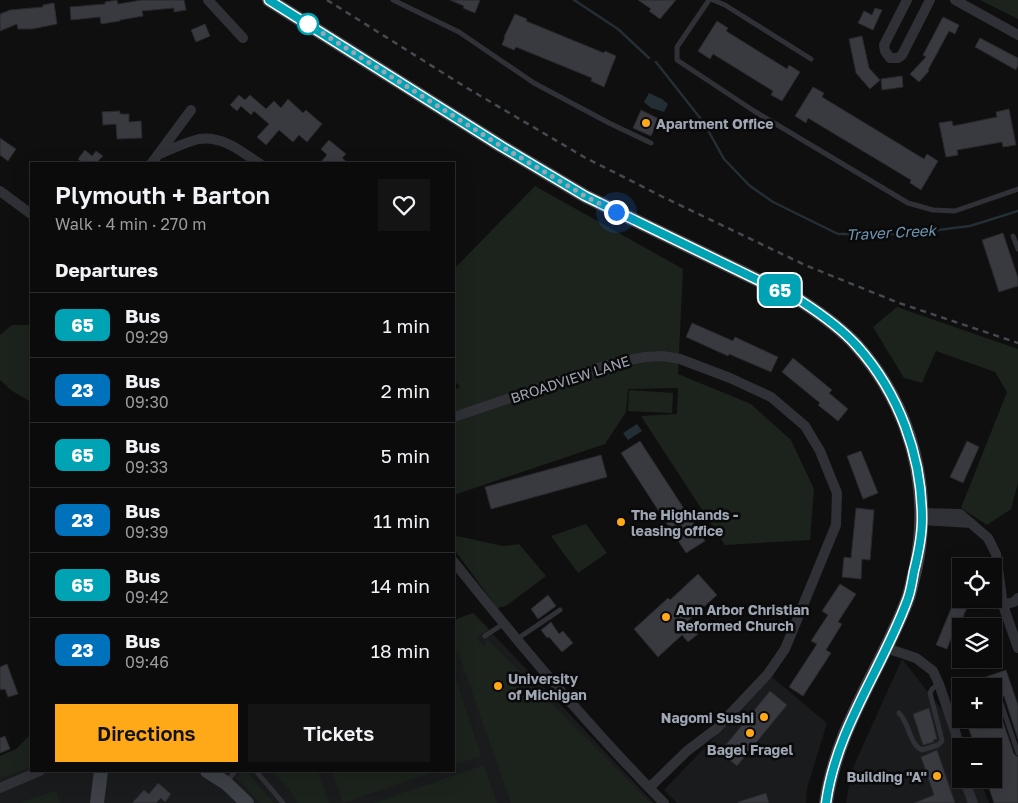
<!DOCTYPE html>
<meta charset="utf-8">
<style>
body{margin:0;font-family:"Golos Text",sans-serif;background:#141415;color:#f1f3f6;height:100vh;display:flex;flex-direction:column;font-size:19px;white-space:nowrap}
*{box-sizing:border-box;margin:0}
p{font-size:16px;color:#9a9b9d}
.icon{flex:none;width:28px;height:28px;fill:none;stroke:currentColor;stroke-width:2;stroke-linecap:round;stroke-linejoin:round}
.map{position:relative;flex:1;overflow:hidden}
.sheet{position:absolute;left:30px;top:162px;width:425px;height:610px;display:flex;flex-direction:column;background:#0b0b0c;border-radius:0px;box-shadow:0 5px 20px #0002,0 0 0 1px #2b2b2d}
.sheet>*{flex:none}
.badge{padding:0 10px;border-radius:8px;font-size:18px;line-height:32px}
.fabs{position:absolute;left:952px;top:558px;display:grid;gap:10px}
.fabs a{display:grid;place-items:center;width:50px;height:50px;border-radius:0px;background:#0b0b0c;box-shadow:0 5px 20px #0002,0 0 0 1px #2b2b2d;font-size:25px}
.you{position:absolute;width:25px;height:25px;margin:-12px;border:4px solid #fff;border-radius:50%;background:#1a73e8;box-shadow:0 0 0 8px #1a73e833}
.map>.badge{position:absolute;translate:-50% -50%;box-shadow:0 0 0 2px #fff}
h2{padding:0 25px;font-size:19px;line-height:45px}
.round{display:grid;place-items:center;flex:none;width:52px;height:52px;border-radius:0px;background:#141415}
.headline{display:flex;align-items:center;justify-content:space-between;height:85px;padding:0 25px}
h1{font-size:24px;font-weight:600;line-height:38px}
.button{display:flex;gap:10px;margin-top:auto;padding:10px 25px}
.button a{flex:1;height:58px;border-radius:0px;background:#ffa918;color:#111;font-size:20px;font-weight:600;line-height:58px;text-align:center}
.button a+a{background:#141415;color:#f1f3f6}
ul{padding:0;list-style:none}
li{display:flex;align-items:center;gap:15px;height:65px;padding:0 25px;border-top:1px solid #2b2b2d}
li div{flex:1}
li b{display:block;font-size:19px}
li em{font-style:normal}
li .badge{min-width:55px;font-weight:700;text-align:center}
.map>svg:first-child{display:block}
.built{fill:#1a1b1d}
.green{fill:#1b231c}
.water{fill:#242e35}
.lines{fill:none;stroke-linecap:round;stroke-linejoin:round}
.stream{stroke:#242e35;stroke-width:2.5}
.building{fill:#383a3f;stroke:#29292d}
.lane{stroke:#303136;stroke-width:5}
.street{stroke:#303136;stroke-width:10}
.secondary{stroke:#3d4046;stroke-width:14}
.rail{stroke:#46494f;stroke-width:2.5;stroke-dasharray:6 5;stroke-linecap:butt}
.line-casing{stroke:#fff;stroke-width:11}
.line{stroke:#00a3b4;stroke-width:8}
.walk{stroke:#9ea5b3;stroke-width:5;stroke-dasharray:0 9}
.stop-dot{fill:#fff;stroke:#00a3b4;stroke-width:2.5}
.poi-dot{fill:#ffa918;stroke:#0a0a0b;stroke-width:2}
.labels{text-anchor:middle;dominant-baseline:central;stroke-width:5;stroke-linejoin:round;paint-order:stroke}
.poi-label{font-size:14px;font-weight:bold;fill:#9ea5b3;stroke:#0a0a0b;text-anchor:start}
.street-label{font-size:14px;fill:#9ea5b3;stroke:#0a0a0b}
.water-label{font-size:15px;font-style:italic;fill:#7096b3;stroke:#0a0a0b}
</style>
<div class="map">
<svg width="1018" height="803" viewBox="0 0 1018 803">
<rect width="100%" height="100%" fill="#0f0f10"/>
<path class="built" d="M473,613l181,190h-654v-47l31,-14v29h423v-151z
M902,659l63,80 3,7h-7v33h19l9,24h-143l5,-31z
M772,677l55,46 -20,65 -1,15h-129l-13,-13z"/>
<path class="green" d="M980,0h38v19z
M535,186l148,83 -5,105 73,30 40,36 23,49 -4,51 -85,5 -84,-129 36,-2 1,-26 -50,1 -2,23 -21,32 -151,51v-104l6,-5 -6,-5v-112z
M897,307l121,42v134l-7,26 -24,16 -26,-17 46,-116 -12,-20 -59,-21 -14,32 -18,-5 -31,-51z
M12,325h19v77l-19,-11 -12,-11v-45z
M629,390l44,3 -1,20 -44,-2z
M586,524l21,29 -29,20 -27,-37z
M457,536l46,10 16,-2 27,32 -40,30 -9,2 -43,-59v-10z
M473,613l16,16 -13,9 8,8 3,-7 164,164h-140l-53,-151 -4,1v-33z
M454,674l27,82 -27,9z
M31,734v33l-31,11v-22l15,-6z
M484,765l13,38h-124z
M243,771h3l28,32h-14l-23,-25z
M272,771h46l11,32h-32l-8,-14z
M332,771h104l-93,32z
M56,791l4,12h-41z"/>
<path class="water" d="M649,93l13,6 6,5 -4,8 -13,-4 -7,-6z
M637,424l5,7 -14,9 -5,-7z"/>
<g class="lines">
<path class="stream" d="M574,0l44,29 31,29
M656,62l48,61 20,36 26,27 23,16 65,32h68l64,-8 48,-15"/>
</g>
<path class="building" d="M117,0l1,4 24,-4h42l2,10 -12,2v-4l-32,3 1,5 -23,4v1l-19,3 -1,-7 -29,3 -1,-13 35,-3v-2z
M450,0h30l-5,13 -12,-5 1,-2z
M638,0h38l-16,19 -11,-8 2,-2z
M54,3l3,21 -25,5h-14l-1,-5 -17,7v-17l10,-4 33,-3v-2z
M875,8l7,2 -9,20 -15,-7 6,-12 8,4z
M515,14l12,5 -1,2 78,32 1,-2 11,5 -12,31 -13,-6 1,-3 -76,-31 -2,3 -12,-5 3,-8h-1z
M943,17l16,8 -4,9 -6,-3 -21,39 1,1 -10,11 -9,-8 16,-17 -3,-2z
M717,21l11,7 -2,3 61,38 2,-4 11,7 -18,29 -11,-6 2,-4 -60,-37 -3,5 -12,-8z
M205,24l5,12 -14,6 -5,-12z
M862,36l7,32 11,12 -10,9 -14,-16 -7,-34z
M980,38l38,20v7l-2,5 -41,-23z
M902,76l1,11 -21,3 -1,-11z
M813,87l11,6 -2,4 102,62 3,-5 11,7 -17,29 -11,-7 1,-3 -103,-62 -2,5 -11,-7z
M239,95l6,5 5,-5 16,14 8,-8 7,7 7,-9 15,14 3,-3 16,14 -15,18 -8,-7 -6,7 -14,-12 -13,15 -9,-8 12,-13 -15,-13 -3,4 -10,-9 -4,5 -7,-6z
M1009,109l7,36 -13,2 -1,-5 -45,8 1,5 -12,2 -7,-34 13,-2 1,5 44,-9 -1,-5z
M641,110l18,9 -8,17 -18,-8z
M120,111v3h9v8l12,-1 1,17 -25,1 -1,-15 -13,1 -1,-13z
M0,138l16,11 -8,12 -8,-6z
M329,140l17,14 -4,4 7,6h-30l8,-9 -6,-6z
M85,150l7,6 4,-5 7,5 -5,5 3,3h-17l-6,-5z
M1003,233l15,45v8l-19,6 -17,-52z
M692,323l41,18 2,-4 43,20 -7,15 -42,-18 -1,2 -42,-19z
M793,358l39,32 -3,3 19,16 -10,12 -20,-16 2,-2 -38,-31z
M640,441l65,100 -19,12 -65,-100z
M967,441l12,6 -16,36 -13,-6z
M861,451l17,42 -15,6 -16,-43z
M601,455l6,22 -116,32 -6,-22z
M856,508l18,2 -4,50 -8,-1 -1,20 -19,-2 2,-20 7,1z
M698,574l19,21 -30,27 11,12 -10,8 -6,-7 -24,22 -24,-28 34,-31 2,2z
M840,584l16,10 -18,28 4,2 -16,26 5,3 -28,43 -14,-9 28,-43 -6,-3 17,-26 -6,-4z
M961,584v15h17l-4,9 -6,-3 -9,22 -3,-1 -9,23 -11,-4 19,-46h-2h2z
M548,595l8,11 -18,13 -7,-10z
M551,622l8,12 4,-3 10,12 -11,9 -13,-15 -2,1 -6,-8z
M7,664l11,30 -10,3 -3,-8 -4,1 -1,-3v-20z
M1006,670l12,35v34l-14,-43 -10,3v-13l-32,-1z
M770,691l17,14 -50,61 -17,-14z
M929,708l8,31 -4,1 1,2 -11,3 -10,-31z
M1000,713l14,41 4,3v46h-24l-8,-24h8v-33h-19l-8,-22 15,-5h12v-4z
M5,736l5,13 -10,4v-15z
M937,750l18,53h-41l20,-8 -13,-38z
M158,783l13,11 -6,8 -4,-4 -5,5h-24l12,-13 5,4z
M766,793l3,10h-30l-1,-1z"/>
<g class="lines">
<path class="lane" d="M393,0l66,32 75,51 75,40 42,20
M709,0l-32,47v13l77,51 154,92 25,7 22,1 63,-22
M713,0l12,5 86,54
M1013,236l5,13
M485,636l18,-12
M517,639l43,-29
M994,705l7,-2 17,50
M899,713c11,11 10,31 23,37l16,-5 4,-4 -1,-5 -11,-43 2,-4 7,-5
M951,719l10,-3
M256,771l27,32
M226,783l9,-12"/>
<path class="street" d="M208,0l35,38
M907,0l-23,45 1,6 5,7h8l4,-3 28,-55
M955,0l63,35
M159,154c13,-5 27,-12 40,-15 23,-4 43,13 61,25
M151,164l40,-54
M0,191l31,23
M454,417l159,-54 32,-6 17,-1 18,3 50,19 41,19 34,29 15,25 17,42 -1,32 -51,124 -18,26 -51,54 -29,22 -38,37
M922,513l38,1 28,24 8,16 7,51 15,43
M922,520l49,3
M454,562c66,83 135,165 210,241
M1003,605l11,-3 4,-4
M886,648l30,10 17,13 6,13 17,50v22l5,15
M964,779l9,24
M0,788l40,-17"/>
<path class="secondary" d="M269,0l232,146 84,50 216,105c20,13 40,27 56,45 55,62 76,145 58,225 -3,10 -4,20 -8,30 -26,68 -71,128 -81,202
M207,771l19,12 21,20
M97,803l4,-32"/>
<path class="rail" d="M327,0l140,88 117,69 79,40 142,68 94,38 119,40"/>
</g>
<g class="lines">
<g class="line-casing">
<path id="line" d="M269,0l232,146 84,50 216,105c20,13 40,27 56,45 42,47 65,110 65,173 0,17 -4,36 -8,52 -2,10 -3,20 -7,30 -25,68 -71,128 -81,202"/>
</g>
<use href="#line" class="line"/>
<path class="walk" d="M308,24l193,122 84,50 31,16"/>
</g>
<circle class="stop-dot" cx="308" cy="24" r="10"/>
<g class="poi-dot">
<circle cx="646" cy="123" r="5"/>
<circle cx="621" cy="522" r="5"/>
<circle cx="666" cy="617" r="5"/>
<circle cx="498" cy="686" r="5"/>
<circle cx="764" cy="717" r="5"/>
<circle cx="750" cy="733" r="5"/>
<circle cx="937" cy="776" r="5"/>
</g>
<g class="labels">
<g class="poi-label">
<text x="656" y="123">Apartment Office</text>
<text x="631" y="514">The Highlands -<tspan x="631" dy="16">leasing office</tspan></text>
<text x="676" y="609">Ann Arbor Christian<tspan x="676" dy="16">Reformed Church</tspan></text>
<text x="508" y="678">University<tspan x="508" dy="16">of Michigan</tspan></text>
<text x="754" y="717" text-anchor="end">Nagomi Sushi</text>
<text x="750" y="749" text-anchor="middle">Bagel Fragel</text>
<text x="927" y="776" text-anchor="end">Building "A"</text>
</g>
<g class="street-label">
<text transform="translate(570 379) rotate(-18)">BROADVIEW LANE</text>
</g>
<g class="water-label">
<text transform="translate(891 232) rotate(-3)">Traver Creek</text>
</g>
</g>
</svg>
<div class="fabs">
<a><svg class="icon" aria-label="locate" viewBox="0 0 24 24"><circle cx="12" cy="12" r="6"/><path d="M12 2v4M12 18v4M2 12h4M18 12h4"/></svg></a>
<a><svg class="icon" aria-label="layers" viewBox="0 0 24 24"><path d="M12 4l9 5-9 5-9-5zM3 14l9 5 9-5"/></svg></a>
<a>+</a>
<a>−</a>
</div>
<div class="you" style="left:616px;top:212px"></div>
<b class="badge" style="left:780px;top:290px;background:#00a3b4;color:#fff">65</b>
<section class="sheet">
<div class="headline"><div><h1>Plymouth + Barton</h1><p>Walk · 4 min · 270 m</p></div><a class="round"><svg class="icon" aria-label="heart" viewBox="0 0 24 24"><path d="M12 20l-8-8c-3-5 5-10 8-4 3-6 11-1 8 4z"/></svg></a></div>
<h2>Departures</h2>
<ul>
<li><span class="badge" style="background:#00a3b4;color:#fff">65</span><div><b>Bus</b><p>09:29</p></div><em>1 min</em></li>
<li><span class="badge" style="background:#0072bc;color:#fff">23</span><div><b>Bus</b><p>09:30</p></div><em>2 min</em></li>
<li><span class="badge" style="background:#00a3b4;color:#fff">65</span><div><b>Bus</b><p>09:33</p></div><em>5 min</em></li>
<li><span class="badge" style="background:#0072bc;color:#fff">23</span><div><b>Bus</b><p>09:39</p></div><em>11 min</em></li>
<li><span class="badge" style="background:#00a3b4;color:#fff">65</span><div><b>Bus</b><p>09:42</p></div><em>14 min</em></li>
<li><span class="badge" style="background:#0072bc;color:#fff">23</span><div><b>Bus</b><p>09:46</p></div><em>18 min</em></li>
</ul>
<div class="button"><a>Directions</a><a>Tickets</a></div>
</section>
</div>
